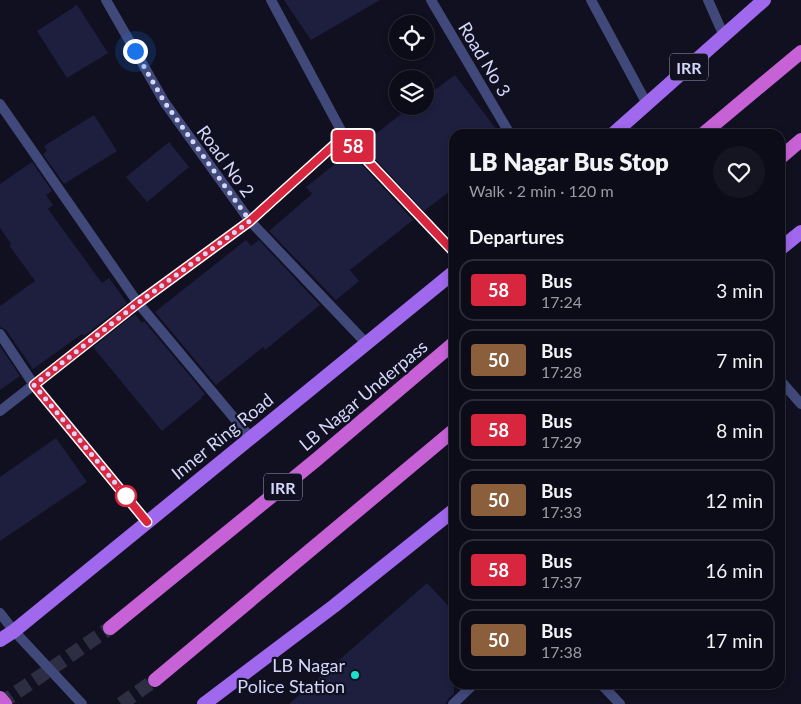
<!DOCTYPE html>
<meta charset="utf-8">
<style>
body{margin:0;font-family:Lato,sans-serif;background:#151521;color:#f1f3f6;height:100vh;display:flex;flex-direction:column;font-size:19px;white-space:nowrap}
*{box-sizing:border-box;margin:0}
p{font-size:16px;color:#9a9ba2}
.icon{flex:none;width:28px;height:28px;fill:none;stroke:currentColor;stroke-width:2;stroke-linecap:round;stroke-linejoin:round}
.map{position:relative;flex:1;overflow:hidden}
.drawer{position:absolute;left:449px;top:129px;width:336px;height:560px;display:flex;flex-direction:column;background:#0c0c18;border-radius:15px;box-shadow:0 2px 8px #0003,0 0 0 1px #2c2c37}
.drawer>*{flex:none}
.badge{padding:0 10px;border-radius:4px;font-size:18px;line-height:32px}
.tools{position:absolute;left:389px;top:15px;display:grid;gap:10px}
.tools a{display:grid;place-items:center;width:45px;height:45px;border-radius:50%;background:#0c0c18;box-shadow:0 2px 8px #0003,0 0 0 1px #2c2c37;font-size:25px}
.you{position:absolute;width:25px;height:25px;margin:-12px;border:4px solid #fff;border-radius:50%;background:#1a73e8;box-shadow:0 0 0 8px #1a73e833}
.map>.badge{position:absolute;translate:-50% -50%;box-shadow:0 0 0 2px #fff}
h2{padding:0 20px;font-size:19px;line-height:45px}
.round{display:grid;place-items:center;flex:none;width:52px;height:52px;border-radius:26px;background:#151521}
.head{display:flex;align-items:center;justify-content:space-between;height:85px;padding:0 20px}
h1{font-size:24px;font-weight:800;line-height:38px}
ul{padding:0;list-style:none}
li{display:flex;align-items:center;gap:15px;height:62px;margin:0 10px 8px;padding:0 10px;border:2px solid #2c2c37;border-radius:15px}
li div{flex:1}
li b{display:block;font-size:19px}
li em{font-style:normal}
li .badge{min-width:55px;font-weight:700;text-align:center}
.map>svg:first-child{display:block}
.building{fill:#1e1e3f}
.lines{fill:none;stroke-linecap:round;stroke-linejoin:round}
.trunk-tunnel{stroke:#2d2e41;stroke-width:14;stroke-dasharray:14 7;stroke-linecap:butt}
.service{stroke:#404979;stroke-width:10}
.minor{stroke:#404979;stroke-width:10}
.tertiary{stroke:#404979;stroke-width:10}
.primary{stroke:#a068ed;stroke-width:14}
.trunk{stroke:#c662d6;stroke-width:14}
.trunk-bridge{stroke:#c662d6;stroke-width:14}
.line-casing{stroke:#fff;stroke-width:11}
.line{stroke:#d7263d;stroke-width:8}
.walk{stroke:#d4d7fa;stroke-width:5;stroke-dasharray:0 9}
.stop-dot{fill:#fff;stroke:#d7263d;stroke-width:2.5}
.poi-dot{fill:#1bdfcb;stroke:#101020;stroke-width:2}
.labels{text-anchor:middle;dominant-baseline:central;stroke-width:4.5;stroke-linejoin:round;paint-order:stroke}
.shield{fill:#101020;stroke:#999bb9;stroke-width:1}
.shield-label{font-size:16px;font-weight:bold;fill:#d4d7fa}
.street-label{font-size:18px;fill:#d4d7fa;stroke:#101020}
.poi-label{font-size:18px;fill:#d4d7fa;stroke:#101020;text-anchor:end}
</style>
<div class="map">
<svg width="801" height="704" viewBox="0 0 801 704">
<rect width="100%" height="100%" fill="#101020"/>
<path class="building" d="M284,0h96l-69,40z
M77,5l31,48 -41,25 -30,-47z
M455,75l45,59h-46v54l-30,23 -62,-66 44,-35 1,1 6,-5h12v-9z
M94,115l23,36 -53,33 -21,-30 4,-3 -3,-5z
M169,142l20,25 -42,35 -21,-25z
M352,154l61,66 -63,50 9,11 -23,19 -67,-69 43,-37 -6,-7 34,-27 2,2z
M32,162l20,29 -6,4 7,10 -5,4 54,74 7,-5 18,25 -43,33 -2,-2 -49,35 -27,-39 -6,-3v-21l35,-25 -26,-36 2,-1 -11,-16v-44z
M246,240l5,6 8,-6 61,65 -55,45 -2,-3 -47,38 -61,-73z
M135,314l7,9 2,-2 61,73 -4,3 1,1 -40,33 -69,-84z
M0,346l20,30 -20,14z
M56,438l31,44 -87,59v-64z
M427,583l27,29v82l-6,5 -2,5h-157z"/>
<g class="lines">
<path class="trunk-tunnel" d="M0,704l110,-76
M121,704l34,-24"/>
<path class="service" d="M780,380l21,24
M601,684l19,20
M453,704l21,-20"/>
<path class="minor" d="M106,0l59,103 85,118 116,122
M271,0l73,136 110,117
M431,0l79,134
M591,0l56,104
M708,0l16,36
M0,104l138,199 112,134
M0,334l34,51 113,137
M0,411l138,-108 112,-82 94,-85"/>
<path class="tertiary" d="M0,613l14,18 68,73"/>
<path class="primary" d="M613,134l151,-134
M780,249l21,-17
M0,640l14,-9 440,-359
M204,704l130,-98 120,-96"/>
<path class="trunk" d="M703,134l98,-82
M780,158l21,-18
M110,628l206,-168 138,-117
M155,680l299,-250"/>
<path class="trunk-bridge" d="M0,698l5,6"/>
</g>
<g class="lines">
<g class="line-casing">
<path id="line" d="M147,522l-113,-137 104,-82 112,-82 94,-85 110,116"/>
</g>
<use href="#line" class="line"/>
<path class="walk" d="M126,496l-92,-111 104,-82 112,-82 -85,-118 -30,-52"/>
</g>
<circle class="stop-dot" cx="126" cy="496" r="10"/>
<circle class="poi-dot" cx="355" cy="675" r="5"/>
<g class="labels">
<g class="shield">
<rect x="670" y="53.5" width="38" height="27" rx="4"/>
<rect x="264" y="473.5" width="38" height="27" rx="4"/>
</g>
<g class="shield-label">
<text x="689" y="67">IRR</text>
<text x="283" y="487">IRR</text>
</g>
<g class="street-label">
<text transform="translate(485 59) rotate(59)">Road No 3</text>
<text transform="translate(226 161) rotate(54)">Road No 2</text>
<text transform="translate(363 395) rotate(-40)">LB Nagar Underpass</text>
<text transform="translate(222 436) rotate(-39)">Inner Ring Road</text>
</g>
<g class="poi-label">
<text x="345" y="665">LB Nagar<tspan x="345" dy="21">Police Station</tspan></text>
</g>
</g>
</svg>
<div class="tools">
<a><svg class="icon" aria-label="locate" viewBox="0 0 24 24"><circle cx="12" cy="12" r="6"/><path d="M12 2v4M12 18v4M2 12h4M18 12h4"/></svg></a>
<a><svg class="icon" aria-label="layers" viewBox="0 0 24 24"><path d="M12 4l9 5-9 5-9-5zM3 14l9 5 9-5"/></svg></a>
</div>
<div class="you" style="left:135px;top:51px"></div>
<b class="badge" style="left:353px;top:146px;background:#d7263d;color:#fff">58</b>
<section class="drawer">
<div class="head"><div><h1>LB Nagar Bus Stop</h1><p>Walk · 2 min · 120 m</p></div><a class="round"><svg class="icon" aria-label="heart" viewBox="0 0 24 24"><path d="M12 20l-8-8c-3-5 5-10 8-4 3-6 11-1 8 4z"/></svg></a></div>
<h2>Departures</h2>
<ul>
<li><span class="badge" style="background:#d7263d;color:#fff">58</span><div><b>Bus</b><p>17:24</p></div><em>3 min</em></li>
<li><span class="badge" style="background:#8b5e3c;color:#fff">50</span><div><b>Bus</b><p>17:28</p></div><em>7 min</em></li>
<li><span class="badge" style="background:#d7263d;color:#fff">58</span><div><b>Bus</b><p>17:29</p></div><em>8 min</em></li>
<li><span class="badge" style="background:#8b5e3c;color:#fff">50</span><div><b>Bus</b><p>17:33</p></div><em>12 min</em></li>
<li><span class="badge" style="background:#d7263d;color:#fff">58</span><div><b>Bus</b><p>17:37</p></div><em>16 min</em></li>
<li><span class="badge" style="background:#8b5e3c;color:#fff">50</span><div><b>Bus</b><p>17:38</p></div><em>17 min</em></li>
</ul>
</section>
</div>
